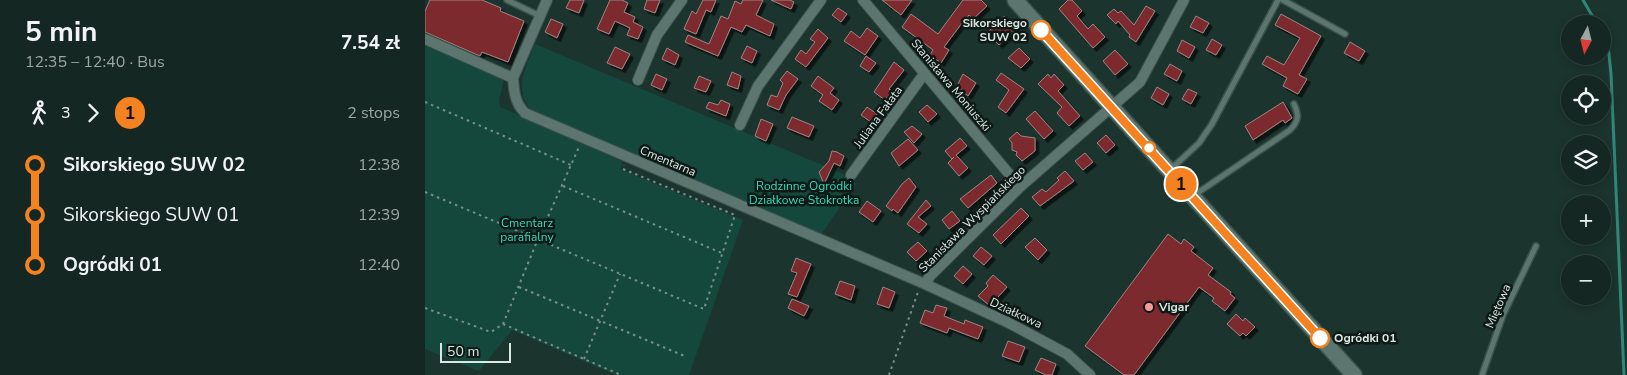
<!DOCTYPE html>
<meta charset="utf-8">
<style>
body{margin:0;font-family:"Nunito Sans",sans-serif;background:#1e2f2a;color:#f1f3f6;height:100vh;display:flex;flex-direction:column;font-size:19px;white-space:nowrap}
*{box-sizing:border-box;margin:0}
p{font-size:16px;color:#9da5a5}
.icon{flex:none;width:28px;height:28px;fill:none;stroke:currentColor;stroke-width:2;stroke-linecap:round;stroke-linejoin:round}
.map{position:relative;flex:1;overflow:hidden}
.panel{display:flex;flex-direction:column;background:#152722;width:425px}
.panel>*{flex:none}
.badge{padding:0 10px;border-radius:16px;font-size:18px;line-height:32px}
.needle{width:32px;rotate:187deg}
.tools{position:absolute;left:1136px;top:15px;display:grid;gap:10px}
.tools a{display:grid;place-items:center;width:50px;height:50px;border-radius:50%;background:#152722;box-shadow:0 2px 8px #0003,0 0 0 1px #344440;font-size:25px}
.scale{position:absolute;left:15px;bottom:12px;width:71px;box-sizing:border-box;padding-left:5px;border:2px solid #d9e8e3;border-top:0;font-size:14px;line-height:18px;white-space:nowrap;color:#d9e8e3;-webkit-text-stroke:4px #0f1916;paint-order:stroke}
.map>.badge{position:absolute;translate:-50% -50%;box-shadow:0 0 0 2px #fff}
.legs{display:flex;align-items:center;gap:8px;height:55px;padding:0 25px;font-size:16px}
.legs p{margin-inline-start:auto}
.head{display:flex;align-items:center;justify-content:space-between;height:85px;padding:0 25px}
h1{font-size:28px;font-weight:700;line-height:38px}
ul{padding:0 25px;list-style:none}
li{display:flex;align-items:center;gap:18px;height:50px;font-size:19px}
li i{display:grid;place-items:center;width:8px;height:100%;margin:0 6px;background:currentColor}
li i::after{content:'';width:12px;height:12px;margin:-6px;border:4px solid;border-radius:50%;background:#152722}
li p{margin-inline-start:auto}
li:first-child i{background:linear-gradient(#0000 50%,currentColor 0)}
li:last-child i{background:linear-gradient(currentColor 50%,#0000 0)}
main{display:flex;flex:1;min-height:0}
.map>svg:first-child{display:block}
.green{fill:#15483d}
.lines{fill:none;stroke-linecap:round;stroke-linejoin:round}
.stream{stroke:#2e8875;stroke-width:3}
.building{fill:#7b2a2e;stroke:#9f8483;filter:url(#shadow)}
.lane-casing{stroke:#3b514b;stroke-width:8}
.street-casing{stroke:#3b514b;stroke-width:12}
.secondary-casing{stroke:#3b514b;stroke-width:18}
.path{stroke:#7a8e88;stroke-width:2;stroke-dasharray:2.5 4;stroke-linecap:butt}
.lane{stroke:#5c766f;stroke-width:5}
.street{stroke:#5c766f;stroke-width:10}
.secondary{stroke:#5c766f;stroke-width:15}
.line-1-casing{stroke:#fff;stroke-width:11}
.line-1{stroke:#f58220;stroke-width:8}
.stop-1-dot{fill:#fff;stroke:#f58220;stroke-width:2.5}
.poi-dot{fill:#f59b99;stroke:#0f1916;stroke-width:2}
.labels{text-anchor:middle;dominant-baseline:central;stroke-width:5;stroke-linejoin:round;paint-order:stroke}
.stop-label{font-size:12px;font-weight:bold;fill:#d9e8e3;stroke:#0f1916;text-anchor:end}
.street-label{font-size:12px;fill:#d9e8e3;stroke:#0f1916}
.park-label{font-size:12px;fill:#2eddbd;stroke:#0f1916}
.poi-label{font-size:12px;font-weight:bold;fill:#d9e8e3;stroke:#0f1916;text-anchor:start}
</style>
<main>
<section class="panel">
<div class="head"><div><h1>5 min</h1><p>12:35 – 12:40 · Bus</p></div><b>7.54 zł</b></div>
<div class="legs"><svg class="icon" aria-label="walk" viewBox="0 0 24 24"><circle cx="13" cy="4" r="2"/><path d="M13 8l-2 6 4 7M11 14l-3 7M7 12l3-4h3l4 4"/></svg>3<svg class="icon" aria-label="forward" viewBox="0 0 24 24"><path d="M9 5l7 7-7 7"/></svg><b class="badge" style="background:#f58220;color:#111">1</b><p>2 stops</p></div>
<ul>
<li><i style="color:#f58220"></i><b>Sikorskiego SUW 02</b><p>12:38</p></li>
<li><i style="color:#f58220"></i><span>Sikorskiego SUW 01</span><p>12:39</p></li>
<li><i style="color:#f58220"></i><b>Ogródki 01</b><p>12:40</p></li>
</ul>
</section>
<div class="map">
<svg width="1202" height="375" viewBox="0 0 1202 375">
<defs>
<filter id="shadow"><feDropShadow dx="3.5" dy="3.5" stdDeviation="0" flood-color="#0009"/></filter>
</defs>
<rect width="100%" height="100%" fill="#1c342e"/>
<path class="green" d="M110,44l306,129 15,11 -36,52 -287,-125c-21,-19 -7,-44 2,-67z
M0,45l78,33c1,11 -6,18 -3,29l123,55 -3,7 123,51 -54,155h-73l-104,-45 -33,41 -54,-22z"/>
<g class="lines">
<path class="stream" d="M1158,0l14,24
M1178,34l5,11 3,29 13,301"/>
</g>
<path class="building" d="M5,0h52l19,8 -1,3 24,10 -16,41 -26,-10 -2,4 -55,-24v-21z
M145,0h14l-5,13 -13,-5z
M185,0h12l6,3 -4,9 11,5 -2,5 10,5 -5,12 -11,-4 3,-7 -15,-7 -6,13 -12,-5z
M222,0h13l-5,13 -11,-4z
M278,0h13l-5,12 -5,-2 -10,24 -12,-5 8,-18 4,3z
M318,0h20l-7,15 18,9 -4,12 -24,-11 -4,7 -11,-5 -13,29 -33,-14 3,-7 21,9 12,-28 7,3 7,-18 6,3z
M346,0h19l4,2 -3,7z
M457,0h30l-11,15z
M538,0h18l6,6 -14,13 -4,-4 -7,8 -18,24 5,3 -8,13 -11,-8 3,-5 -31,-23 9,-13 27,20z
M643,0h4l10,11 -5,5 11,13 5,-5 12,13 -12,11 -34,-39z
M721,6l9,5 -19,31 -7,-5 1,-2 -12,-14 -2,3 -9,-9 7,-6 4,4 3,-2 13,14z
M413,8l9,6 -6,8 -9,-7z
M856,14l40,22 -22,39 8,4 -9,15 -15,-8 4,-8 -25,-14 5,-8 17,9 16,-27 -25,-13z
M579,16l12,13 -17,16 -12,-12z
M771,16l13,7 -6,10 -13,-6z
M126,19l12,5 -6,14 -12,-6z
M442,28l11,8 -13,19 -21,-14 7,-10 9,7z
M393,29l10,9 -22,29 -11,-8 6,-9 5,4 9,-12 -5,-3z
M787,39l10,6 -6,10 -10,-5z
M757,40l13,7 -6,11 -12,-7z
M925,42l15,9 -6,10 -15,-8z
M322,46l10,5 -5,12 -11,-5z
M190,47l15,7 -8,15 -15,-6z
M242,48l12,7 -4,10 -13,-6z
M594,48l11,11 -9,9 -13,-10z
M690,50l13,14 -13,11 -12,-14z
M441,56l10,7 -7,9 -9,-6z
M469,62l10,8 -15,19 3,2 -7,9 -11,-8z
M745,64l12,7 -5,10 -13,-7z
M362,71l11,8 -12,16 -7,15 -12,-5 4,-10 6,2 6,-14 -3,-3z
M307,72l9,4 -3,13 -11,-4z
M576,73l23,16 -18,24 -8,-6 11,-17 -13,-10z
M231,74l11,5 -5,11 -11,-5z
M538,74l13,9 -8,13 -11,-10z
M623,74l3,4 3,-4 10,11 -6,6 22,25 -11,10 -12,-13 5,-6 -24,-23z
M274,76l12,5 -5,11 -12,-4z
M393,76l16,12 -4,5 9,7 -7,10 -13,-9 4,-6 -12,-9z
M732,87l12,7 -6,11 -12,-7z
M763,89l9,4 -6,11 -9,-5z
M296,100l9,4 -4,12 -20,-8 3,-6 9,3z
M858,102l9,16 -7,5 -2,-3 -30,20 -8,-14z
M502,105l10,9 -9,8 -9,-10z
M442,107l10,7 -6,8 -10,-7z
M610,111l18,20 -9,8 -18,-20z
M367,117l22,9 -5,11 -22,-9z
M336,119l12,5 -7,17 -11,-5z
M487,126l10,8 -8,9 -10,-11z
M592,132l4,4 14,2v13l-13,10 -6,-6 1,-3 -5,-2v-7l-3,-4z
M681,135l9,10 -9,8 -9,-10z
M535,138l7,8 -11,9 12,13 -9,8 -11,-13 6,-6 -2,2 -7,-8z
M483,139l10,11 -19,16 -8,-13z
M407,151l5,1 7,4 -4,10 -6,-3 -10,21 -5,-12 10,-11z
M660,153l8,9 -10,8 -8,-9z
M640,171l9,10 -34,25 -8,-9 10,-8 4,3 13,-12 -2,-2z
M566,175l6,8 -29,25 -8,-9z
M484,178l7,9 -18,26 -5,-4 -1,2 -6,-5 16,-22z
M501,200l5,6 -13,11 9,7 -8,9 -12,-9z
M442,201l14,10 -8,11 -14,-10z
M596,208l8,8 -28,28 -8,-9z
M527,211l8,10 -11,8 -7,-9z
M743,234l13,10 3,-5 10,8 -3,4 22,17 -5,7 23,17 -1,2 5,4 -10,13 -13,-10 2,-3 -15,-11 -65,88h-10l-39,-29z
M610,238l12,12 -9,10 -13,-13z
M493,242l9,9 -11,10 -9,-9z
M556,247l11,9 -8,9 -11,-9z
M371,258l15,6 -14,33 -9,-3 9,-21 -6,-2z
M538,266l9,8 -9,10 -9,-8z
M568,275l14,12 -17,19 -12,-10 10,-10 -2,-3z
M415,281l15,5 -4,14 -16,-6z
M458,287l12,5 -6,16 -12,-4z
M367,299l17,7 -5,10 -16,-8z
M511,305l11,3 -3,8 20,8 1,-4 18,7 -5,12 -29,-11 -2,5 -27,-10 5,-13 8,3z
M811,314l7,7 2,-3 10,9 -9,9 -3,-3 -3,3 -13,-12z
M583,341l17,6 -6,15 -17,-6z
M616,358l15,6 -4,11h-6l-11,-5z"/>
<g class="lines">
<g class="lane-casing">
<path id="lane" d="M82,0l33,16
M858,0l62,34
M745,170l29,-27 13,-19 66,-124
M768,196l97,-66c9,-9 9,-15 4,-26
M1057,375l21,-60 33,-69"/>
</g>
<g class="street-casing">
<path id="street" d="M438,0l157,187
M0,39l88,39c1,14 2,25 12,35l400,171 84,39 58,31 23,21
M88,78l34,-78
M213,80l19,-45 25,-35
M315,125l18,-39 63,-86
M426,175l73,-101
M500,284l5,-8 90,-89 120,-105 44,-82"/>
</g>
<g class="secondary-casing">
<path id="secondary" d="M590,0l339,375"/>
</g>
<path class="path" d="M0,102l146,63
M138,186l159,67
M0,192l279,117 31,-94 -112,-46 1,-4
M94,287l168,70
M0,308l66,24 12,-8 35,-85 41,-92
M78,324l118,51
M159,359l36,-85
M464,375l29,-83"/>
<use href="#lane" class="lane"/>
<use href="#street" class="street"/>
<use href="#secondary" class="secondary"/>
</g>
<g class="lines">
<g class="line-1-casing">
<path id="line-1" d="M616,30l279,308"/>
</g>
<use href="#line-1" class="line-1"/>
</g>
<g class="stop-1-dot">
<circle cx="616" cy="30" r="9"/>
<circle cx="724" cy="148" r="6"/>
<circle cx="895" cy="338" r="9"/>
</g>
<circle class="poi-dot" cx="724" cy="307" r="5"/>
<g class="labels">
<g class="stop-label">
<text x="602" y="23">Sikorskiego<tspan x="602" dy="14">SUW 02</tspan></text>
<text x="909" y="338" text-anchor="start">Ogródki 01</text>
</g>
<g class="street-label">
<text transform="translate(526 85) rotate(50)">Stanisława Moniuszki</text>
<text transform="translate(453 117) rotate(-54)">Juliana Fałata</text>
<text transform="translate(243 161) rotate(23)">Cmentarna</text>
<text transform="translate(547 219) rotate(-45)">Stanisława Wyspiańskiego</text>
<text transform="translate(1073 306) rotate(-67)">Miętowa</text>
<text transform="translate(591 313) rotate(25)">Działkowa</text>
</g>
<g class="park-label">
<text x="379" y="186">Rodzinne Ogródki<tspan x="379" dy="14">Działkowe Stokrotka</tspan></text>
<text x="102" y="223">Cmentarz<tspan x="102" dy="14">parafialny</tspan></text>
</g>
<g class="poi-label">
<text x="734" y="307">Vigar</text>
</g>
</g>
</svg>
<div class="tools">
<a><svg class="needle" viewBox="-14 -14 28 28"><path d="M0-13l5 13h-10z" fill="#e53935"/><path d="M0 13l5-13h-10z" fill="#9da5a5"/></svg></a>
<a><svg class="icon" aria-label="locate" viewBox="0 0 24 24"><circle cx="12" cy="12" r="6"/><path d="M12 2v4M12 18v4M2 12h4M18 12h4"/></svg></a>
<a><svg class="icon" aria-label="layers" viewBox="0 0 24 24"><path d="M12 4l9 5-9 5-9-5zM3 14l9 5 9-5"/></svg></a>
<a>+</a>
<a>−</a>
</div>
<div class="scale">50 m</div>
<b class="badge" style="left:756px;top:184px;background:#f58220;color:#111">1</b>
</div>
</main>
